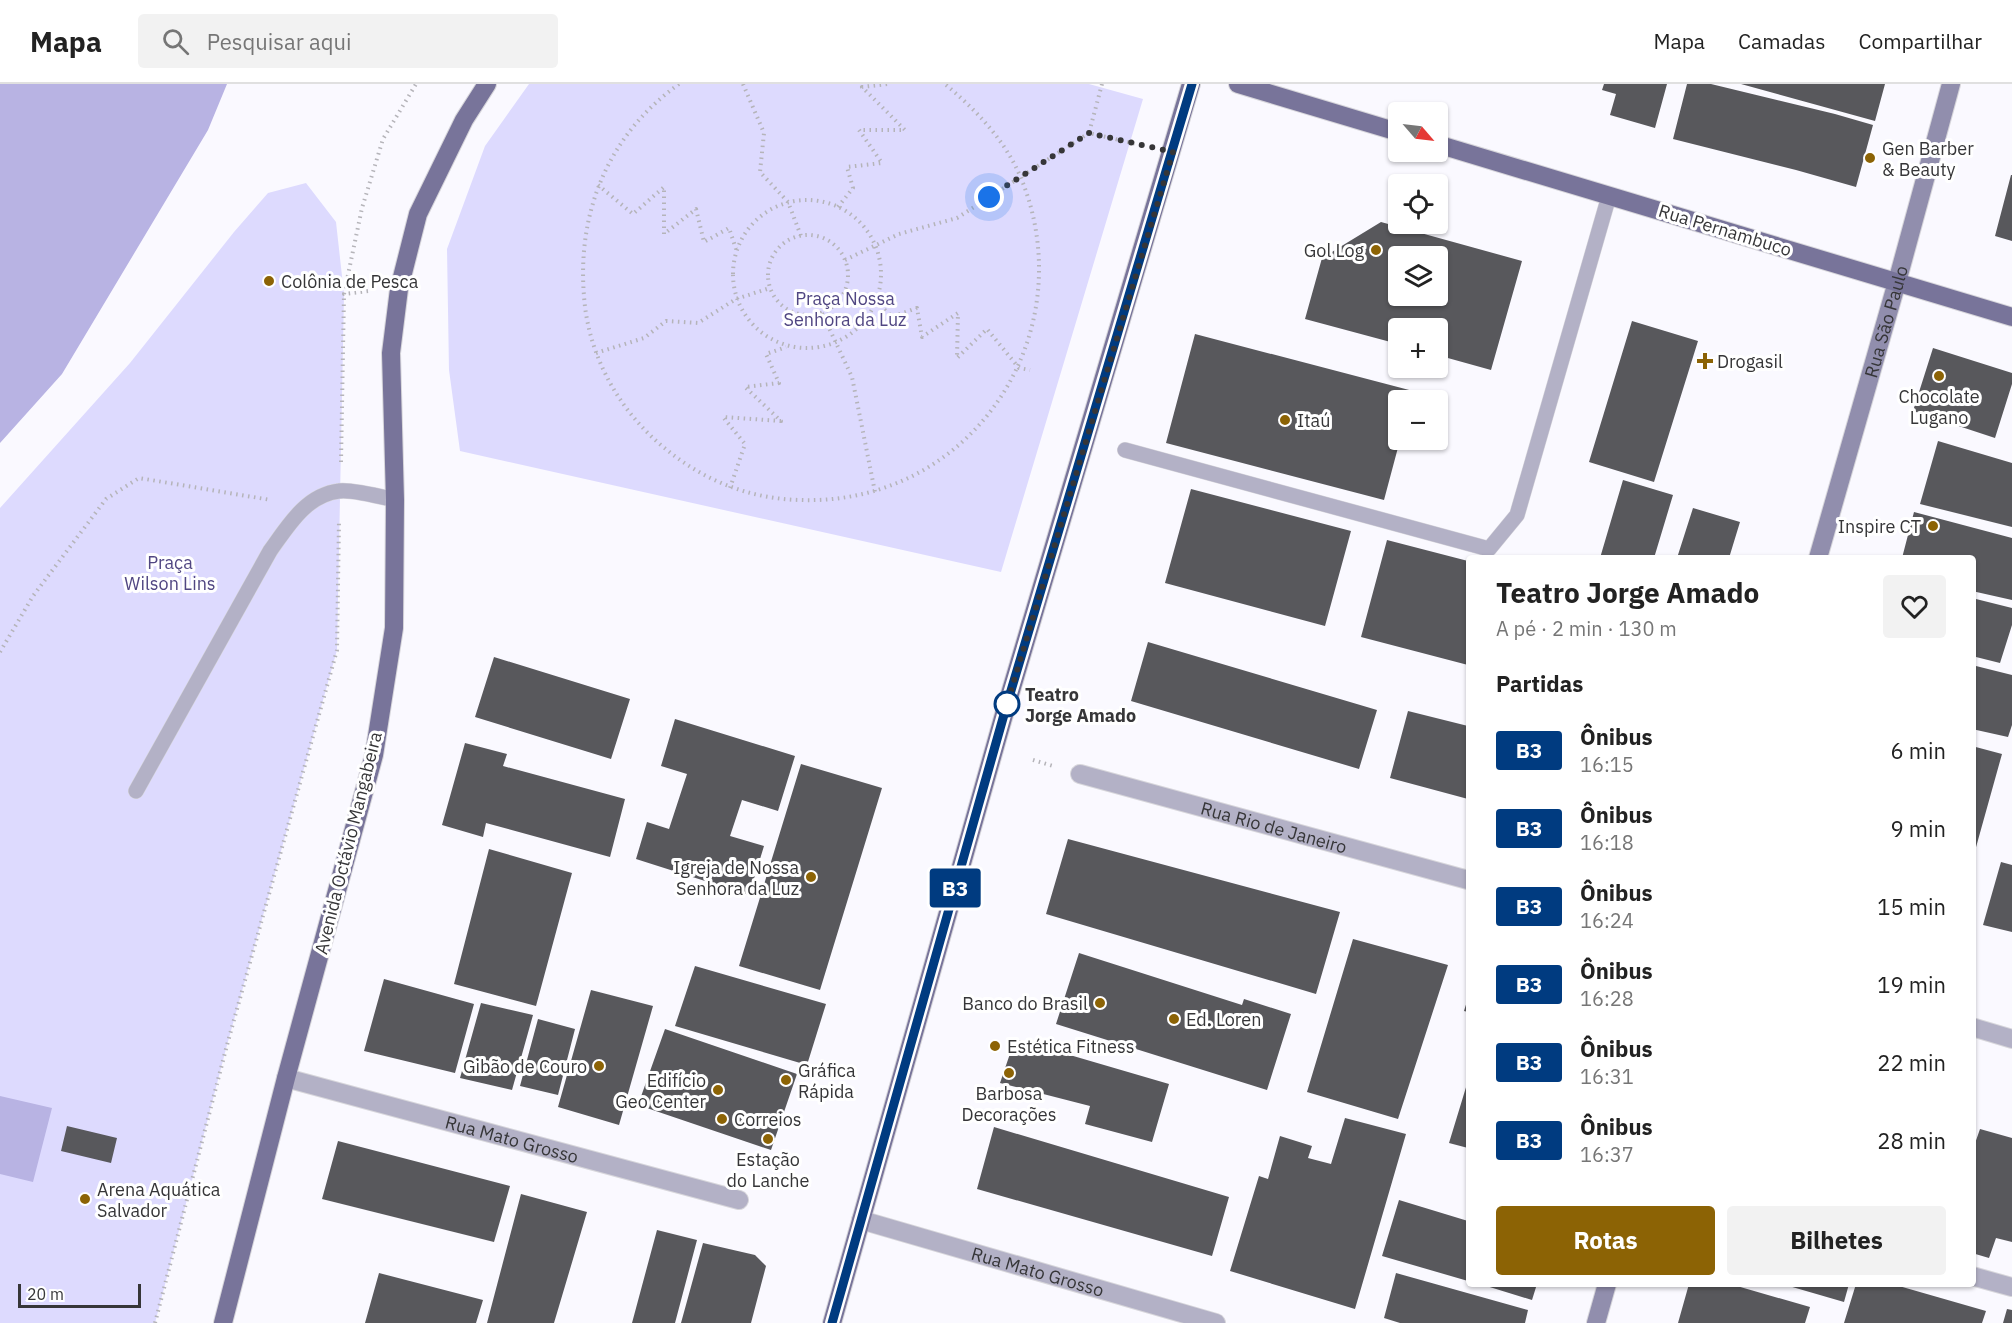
<!DOCTYPE html>
<html lang="pt">
<meta charset="utf-8">
<style>
body{margin:0;font-family:"IBM Plex Sans",sans-serif;background:#f2f2f2;color:#222;height:100vh;display:flex;flex-direction:column;font-size:22px;white-space:nowrap}
*{box-sizing:border-box;margin:0}
p{font-size:20px;color:#767676}
.icon{flex:none;width:33px;height:33px;fill:none;stroke:currentColor;stroke-width:2;stroke-linecap:round;stroke-linejoin:round}
.map{position:relative;flex:1;overflow:hidden}
.details{position:absolute;left:1466px;top:471px;width:510px;height:732px;display:flex;flex-direction:column;background:#fff;border-radius:6px;box-shadow:0 2px 4px #0004}
.details>*{flex:none}
.badge{padding:0 12px;border-radius:4px;font-size:21px;line-height:39px}
.needle{width:39px;rotate:118deg}
.controls{position:absolute;left:1388px;top:18px;display:grid;gap:12px}
.controls a{display:grid;place-items:center;width:60px;height:60px;border-radius:6px;background:#fff;box-shadow:0 2px 4px #0004;font-size:30px}
.scale{position:absolute;left:18px;bottom:15px;width:123px;box-sizing:border-box;padding-left:6px;border:3px solid #363638;border-top:0;font-size:16px;line-height:21px;white-space:nowrap;color:#363638;-webkit-text-stroke:4px #fff;paint-order:stroke}
.you{position:absolute;width:30px;height:30px;margin:-15px;border:4px solid #fff;border-radius:50%;background:#1a73e8;box-shadow:0 0 0 9px #1a73e833}
.map>.badge{position:absolute;translate:-50% -50%;box-shadow:0 0 0 3px #fff}
h2{padding:0 30px;font-size:22px;line-height:54px}
.round{display:grid;place-items:center;flex:none;width:63px;height:63px;border-radius:6px;background:#f2f2f2}
.headline{display:flex;align-items:center;justify-content:space-between;height:102px;padding:0 30px}
h1{font-size:28px;font-weight:800;line-height:45px}
.cta{display:flex;gap:12px;margin-top:auto;padding:12px 30px}
.cta a{flex:1;height:69px;border-radius:6px;background:#8c6305;color:#fff;font-size:24px;font-weight:800;line-height:69px;text-align:center}
.cta a+a{background:#f2f2f2;color:#222}
ul{padding:0;list-style:none}
li{display:flex;align-items:center;gap:18px;height:78px;padding:0 30px}
li div{flex:1}
li b{display:block;font-size:22px}
li em{font-style:normal}
li .badge{min-width:66px;font-weight:700;text-align:center}
header{display:flex;align-items:center;gap:36px;box-sizing:border-box;height:84px;padding:0 30px;background:#fff;border-bottom:2px solid #e0e0e0}
header strong{font-size:28px}
nav{display:flex;gap:33px;margin-inline-start:auto;font-size:21px}
.search{width:420px;height:54px;background:#f2f2f2;display:flex;align-items:center;gap:15px;box-sizing:border-box;padding:0 21px;border-radius:6px;color:#767676;font-size:22px}
.map>svg:first-child{display:block}
.green{fill:#dddafe}
.water{fill:#b8b3e3}
.building{fill:#58585c;fill-rule:evenodd}
.lines{fill:none;stroke-linecap:round;stroke-linejoin:round}
.lane-casing{stroke:#d7d6db;stroke-width:16}
.street-casing{stroke:#d7d6db;stroke-width:20}
.secondary-casing{stroke:#d7d6db;stroke-width:20}
.primary-casing{stroke:#d7d6db;stroke-width:20}
.path{stroke:#b5b4b9;stroke-width:4;stroke-dasharray:1.5 4.5;stroke-linecap:butt}
.lane{stroke:#b3b1c6;stroke-width:15}
.street{stroke:#b3b1c6;stroke-width:18}
.secondary{stroke:#918ead;stroke-width:18}
.primary{stroke:#78749a;stroke-width:18}
.line-casing{stroke:#fff;stroke-width:14}
.line{stroke:#003b80;stroke-width:9}
.walk{stroke:#363638;stroke-width:6;stroke-dasharray:0 10.8}
.poi-dot{fill:#8c6305;stroke:#fff;stroke-width:2}
.stop-dot{fill:#fff;stroke:#003b80;stroke-width:3}
.labels{text-anchor:middle;dominant-baseline:central;stroke-width:6;stroke-linejoin:round;paint-order:stroke}
.poi-label{font-size:18px;fill:#363638;stroke:#fff;text-anchor:start}
.street-label{font-size:18px;fill:#363638;stroke:#fff}
.park-label{font-size:18px;fill:#504682;stroke:#fff}
.stop-label{font-size:18px;font-weight:bold;fill:#363638;stroke:#fff;text-anchor:start}
</style>
<header>
<strong>Mapa</strong>
<div class="search"><svg class="icon" aria-label="search" viewBox="0 0 24 24"><circle cx="10" cy="10" r="6"/><path d="M15 15l6 6"/></svg>Pesquisar aqui</div>
<nav><a>Mapa</a><a>Camadas</a><a>Compartilhar</a></nav>
</header>
<div class="map">
<svg width="2012" height="1239" viewBox="0 0 2012 1239">
<rect width="100%" height="100%" fill="#faf9ff"/>
<path class="green" d="M529,0h560l54,15 -142,473 -541,-121 -11,-81 -2,-121 38,-103z
M306,99l30,39 8,72 -7,356 -110,395 -72,278h-155v-815l130,-145 104,-131 34,-39z"/>
<path class="water" d="M0,0h227l-19,46 -146,244 -62,69z
M0,1012l52,12 -19,74 -33,-8z"/>
<path class="building" d="M1604,0h63l-12,44 -45,-13 6,-21 -14,-4z
M1687,0h24l124,30 38,11 -17,62 -60,-17 -123,-31z
M1741,0h144l-10,37z
M2011,91h1v66l-17,-5z
M1381,138l141,39 -31,109 -54,-15v-27h-39v16l-93,-25 17,-61zM1398,172h39v40h-39z
M1632,237l66,20 -44,141 -65,-20z
M1195,250l218,57 -3,9h-12v40h2l-16,60 -218,-57z
M1933,264l79,25v11l-17,54 -82,-27z
M1938,357l74,22v64l-92,-23z
M1623,396l50,15 -19,63h-54z
M1191,405l160,42 -26,95 -160,-43z
M1693,424l47,14 -11,36h-52z
M1914,428l98,26v62l-40,-9v-33h-70z
M1387,456l81,21v104l-107,-28z
M1972,514l40,10v17l-12,38 -28,-7z
M1148,558l229,68 -18,59 -228,-68z
M494,573l136,42 -19,60 -136,-42z
M1972,581l40,10v50l-4,12 -36,-8z
M1408,627l60,15v73l-78,-21z
M675,635l120,37 -17,55 -36,-11 -12,36 34,10 -15,49 -113,-36 11,-37 22,7 18,-55 -26,-8z
M465,659l42,11 -4,12 122,33 -15,58 -124,-34 -3,14 -41,-12z
M1972,662l30,8 -29,104h-1z
M801,680l81,24 -62,202 -81,-24z
M1068,755l272,73 -24,82 -270,-80z
M489,765l83,24 -36,133 -82,-22z
M2001,778l11,3v67l-29,-7z
M1353,855l95,26 -50,154 -91,-27z
M1079,869l163,52 2,-6 47,15 -24,76 -211,-66z
M695,882l131,38 -19,61 -132,-39z
M384,895l90,25 -19,69 -91,-22z
M591,906l62,16 -34,119 -61,-18z
M1468,914v14l-4,-1z
M481,919l52,12 -21,75 -52,-12z
M538,935l37,10 -17,66 -38,-9z
M665,945l132,45 -26,76 -133,-45z
M1015,955l154,45 -17,58 -67,-18 5,-18 -90,-23z
M1467,1000l1,1v63l-19,-5z
M1345,1034l61,16 -51,175 -125,-38 29,-95 9,3 12,-43 32,10 -4,12 23,6z
M67,1042l50,12 -6,25 -50,-12z
M994,1043l235,70 -17,59 -235,-67z
M1980,1045l32,9v104l-16,-4 -7,20 -17,-5v-101z
M338,1057l172,45 -16,56 -172,-43z
M521,1110l66,18 -33,111h-67z
M1399,1116l69,21v60l-86,-25z
M657,1146l40,10 -22,83h-43z
M703,1159l52,12 11,11 -15,57h-70z
M379,1189l104,27 -7,23h-111z
M1396,1189l132,37 -3,13h-125l-16,-5z
M1480,1200h57l-5,16z
M1689,1200h41l80,23 -5,16h-127z
M1782,1200h67l-5,18z
M1856,1200h36l94,27 -4,12h-138z
M2007,1225l5,1v13h-9z"/>
<g class="lines">
<g class="lane-casing">
<path id="lane" d="M1125,366l364,99 28,-34 92,-319
M136,707l134,-240c18,-25 36,-56 69,-60 12,-2 43,6 56,9"/>
</g>
<g class="street-casing">
<g id="street">
<path id="s1" d="M1080,690l388,106"/>
<path d="M1972,943l40,12"/>
<path id="s2" d="M286,994l453,122"/>
<path id="s3" d="M861,1136l355,103"/>
<path d="M1972,1192l40,11"/>
</g>
</g>
<g class="secondary-casing">
<g id="secondary">
<path id="s4" d="M1818,474l79,-276 54,-198"/>
<path d="M1596,1239l11,-39"/>
</g>
</g>
<g class="primary-casing">
<path id="primary" d="M1238,0l160,48
M1437,60l575,173
M223,1239l63,-245 88,-323 20,-127 1,-128 -4,-147 8,-64 19,-75 46,-94 23,-36
M832,1239l175,-619 184,-620"/>
</g>
<path class="path" d="M679,0c-70,50 -102,127 -95,212 4,60 36,117 83,154 38,31 84,49 133,50 171,6 285,-165 221,-322 -16,-38 -45,-68 -76,-94
M743,0l21,49 -4,39 28,30 13,34
M1102,0l-13,49 52,12
M598,101l35,29 31,-27v47l32,-25 8,33 25,-14 7,21
M733 190a74 74 0 1 1 148 0a74 74 0 1 1-148 0Z
M838,123l15,-19 -6,-21 35,-4 -23,-33h46l-43,-43 26,-3
M768 191a40 40 0 1 1 80 0a40 40 0 1 1-80 0Z
M845,176l54,-26 58,-16 132,-85
M368,207l-24,3 18,-86 21,-69 33,-55
M876,217l16,16 25,-9 5,29 36,-24 -1,45 30,-29 32,39 11,2
M822,229l30,64 23,115
M596,269l48,-15 22,-17 32,2 38,-24 34,-11
M341,378l3,-168
M730,404l15,-44 -22,-27 58,4 -36,-34 34,-4 -13,-29 20,-7
M0,568l33,-56 73,-97 33,-21 132,22
M1033,676l20,6
M155,1239l72,-278 110,-395 2,-130"/>
<use href="#lane" class="lane"/>
<use href="#street" class="street"/>
<use href="#secondary" class="secondary"/>
<use href="#primary" class="primary"/>
</g>
<g class="lines">
<g class="line-casing">
<path id="line" d="M832,1239l175,-619 185,-620"/>
</g>
<use href="#line" class="line"/>
<path class="walk" d="M989,113l100,-64 84,19 -166,552"/>
</g>
<g class="poi-dot">
<circle cx="1870" cy="74" r="6"/>
<circle cx="1376" cy="166" r="6"/>
<circle cx="269" cy="197" r="6"/>
<path d="M1702 268h6v6h6v6h-6v6h-6v-6h-6v-6h6z"/>
<circle cx="1939" cy="292" r="6"/>
<circle cx="1285" cy="336" r="6"/>
<circle cx="1933" cy="442" r="6"/>
<circle cx="811" cy="793" r="6"/>
<circle cx="1100" cy="919" r="6"/>
<circle cx="1174" cy="935" r="6"/>
<circle cx="995" cy="962" r="6"/>
<circle cx="599" cy="982" r="6"/>
<circle cx="1009" cy="989" r="6"/>
<circle cx="786" cy="996" r="6"/>
<circle cx="718" cy="1006" r="6"/>
<circle cx="722" cy="1035" r="6"/>
<circle cx="768" cy="1055" r="6"/>
<circle cx="85" cy="1115" r="6"/>
</g>
<circle class="stop-dot" cx="1007" cy="620" r="12"/>
<g class="labels">
<g class="poi-label">
<text x="1882" y="64">Gen Barber<tspan x="1882" dy="21">&amp; Beauty</tspan></text>
<text x="1364" y="166" text-anchor="end">Gol Log</text>
<text x="281" y="197">Colônia de Pesca</text>
<text x="1717" y="277">Drogasil</text>
<text x="1939" y="312" text-anchor="middle">Chocolate<tspan x="1939" dy="21">Lugano</tspan></text>
<text x="1297" y="336">Itaú</text>
<text x="1921" y="442" text-anchor="end">Inspire CT</text>
<text x="799" y="783" text-anchor="end">Igreja de Nossa<tspan x="799" dy="21">Senhora da Luz</tspan></text>
<text x="1088" y="919" text-anchor="end">Banco do Brasil</text>
<text x="1186" y="935">Ed. Loren</text>
<text x="1007" y="962">Estética Fitness</text>
<text x="587" y="982" text-anchor="end">Gibão de Couro</text>
<text x="798" y="986">Gráfica<tspan x="798" dy="21">Rápida</tspan></text>
<text x="706" y="996" text-anchor="end">Edifício<tspan x="706" dy="21">Geo Center</tspan></text>
<text x="1009" y="1009" text-anchor="middle">Barbosa<tspan x="1009" dy="21">Decorações</tspan></text>
<text x="734" y="1035">Correios</text>
<text x="768" y="1075" text-anchor="middle">Estação<tspan x="768" dy="21">do Lanche</tspan></text>
<text x="97" y="1105">Arena Aquática<tspan x="97" dy="21">Salvador</tspan></text>
</g>
<g class="street-label">
<text transform="translate(1725 146) rotate(17)">Rua Pernambuco</text>
<text stroke="none"><textPath href="#s4" startOffset="246">Rua São Paulo</textPath></text>
<text stroke="none"><textPath href="#s1" startOffset="201">Rua Rio de Janeiro</textPath></text>
<text transform="translate(348 759) rotate(-76)">Avenida Octávio Mangabeira</text>
<text stroke="none"><textPath href="#s2" startOffset="234">Rua Mato Grosso</textPath></text>
<text stroke="none"><textPath href="#s3" startOffset="184">Rua Mato Grosso</textPath></text>
</g>
<g class="park-label">
<text x="845" y="214">Praça Nossa<tspan x="845" dy="21">Senhora da Luz</tspan></text>
<text x="170" y="478">Praça<tspan x="170" dy="21">Wilson Lins</tspan></text>
</g>
<g class="stop-label">
<text x="1025" y="610">Teatro<tspan x="1025" dy="21">Jorge Amado</tspan></text>
</g>
</g>
</svg>
<div class="controls">
<a><svg class="needle" viewBox="-14 -14 28 28"><path d="M0-13l5 13h-10z" fill="#e53935"/><path d="M0 13l5-13h-10z" fill="#767676"/></svg></a>
<a><svg class="icon" aria-label="locate" viewBox="0 0 24 24"><circle cx="12" cy="12" r="6"/><path d="M12 2v4M12 18v4M2 12h4M18 12h4"/></svg></a>
<a><svg class="icon" aria-label="layers" viewBox="0 0 24 24"><path d="M12 4l9 5-9 5-9-5zM3 14l9 5 9-5"/></svg></a>
<a>+</a>
<a>−</a>
</div>
<div class="scale">20 m</div>
<div class="you" style="left:989px;top:113px"></div>
<b class="badge" style="left:955px;top:804px;background:#003b80;color:#fff">B3</b>
<section class="details">
<div class="headline"><div><h1>Teatro Jorge Amado</h1><p>A pé · 2 min · 130 m</p></div><a class="round"><svg class="icon" aria-label="heart" viewBox="0 0 24 24"><path d="M12 20l-8-8c-3-5 5-10 8-4 3-6 11-1 8 4z"/></svg></a></div>
<h2>Partidas</h2>
<ul>
<li><span class="badge" style="background:#003b80;color:#fff">B3</span><div><b>Ônibus</b><p>16:15</p></div><em>6 min</em></li>
<li><span class="badge" style="background:#003b80;color:#fff">B3</span><div><b>Ônibus</b><p>16:18</p></div><em>9 min</em></li>
<li><span class="badge" style="background:#003b80;color:#fff">B3</span><div><b>Ônibus</b><p>16:24</p></div><em>15 min</em></li>
<li><span class="badge" style="background:#003b80;color:#fff">B3</span><div><b>Ônibus</b><p>16:28</p></div><em>19 min</em></li>
<li><span class="badge" style="background:#003b80;color:#fff">B3</span><div><b>Ônibus</b><p>16:31</p></div><em>22 min</em></li>
<li><span class="badge" style="background:#003b80;color:#fff">B3</span><div><b>Ônibus</b><p>16:37</p></div><em>28 min</em></li>
</ul>
<div class="cta"><a>Rotas</a><a>Bilhetes</a></div>
</section>
</div>
